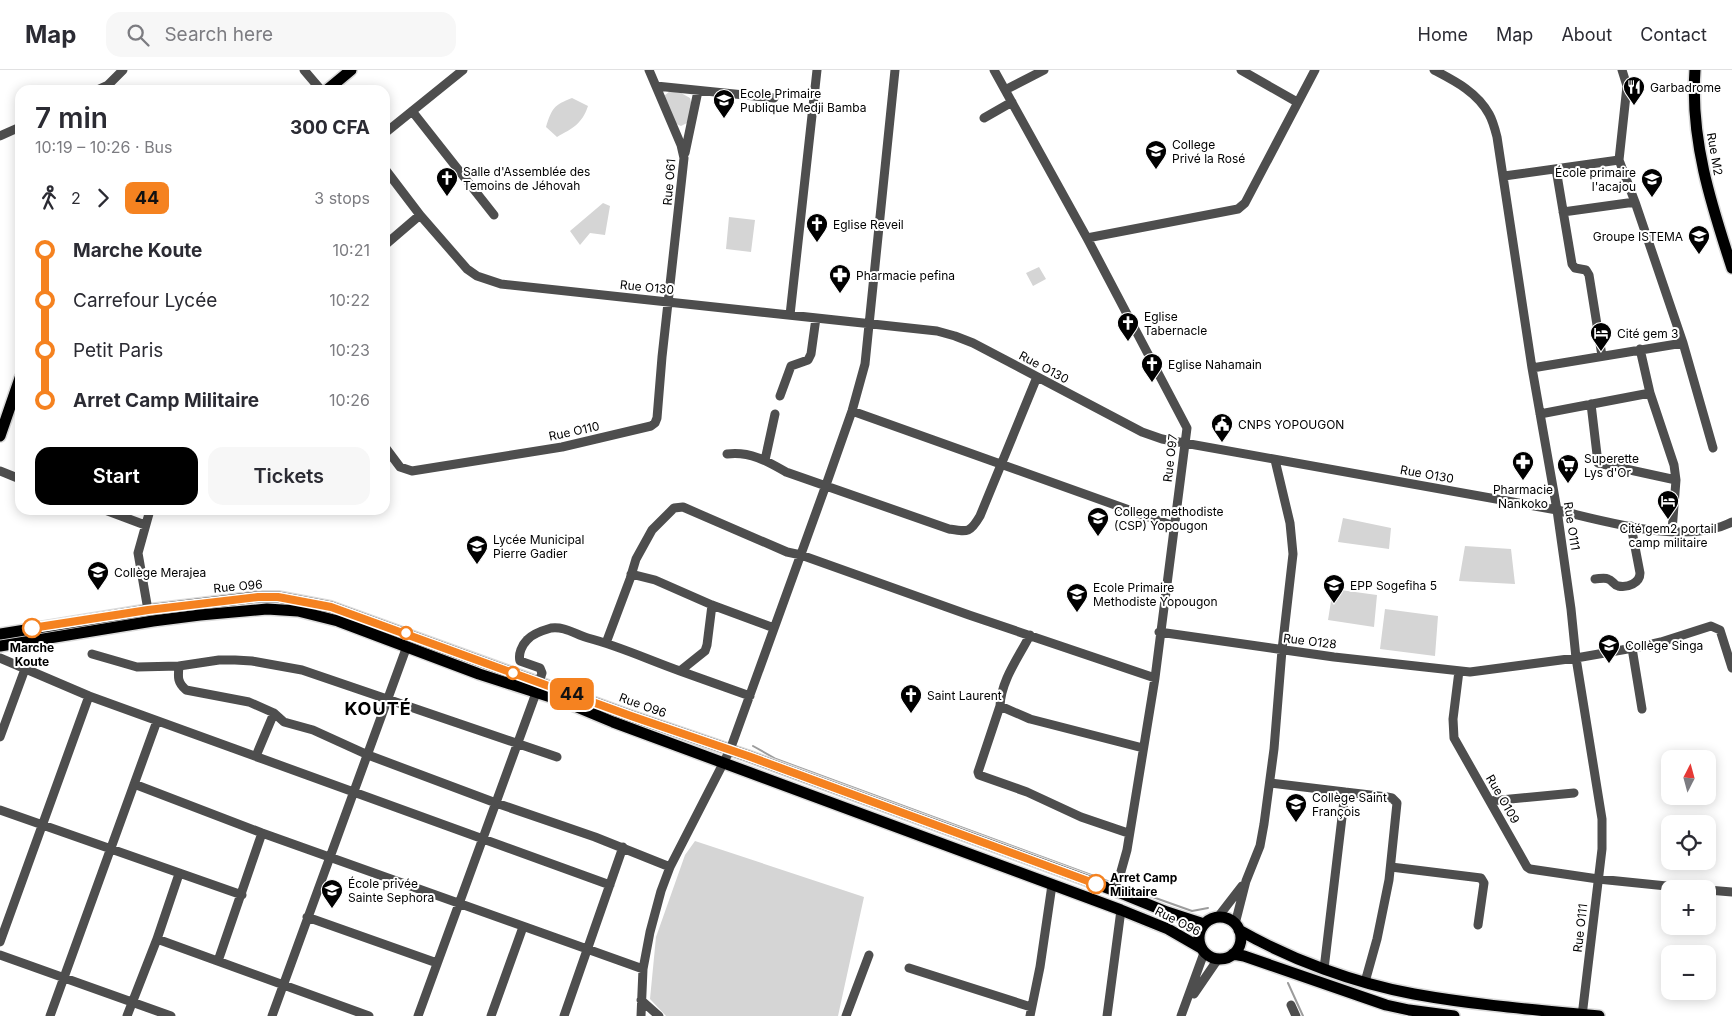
<!DOCTYPE html>
<meta charset="utf-8">
<style>
body{margin:0;font-family:Inter,sans-serif;background:#f7f7f7;color:#2b2b33;height:100vh;display:flex;flex-direction:column;font-size:19px;white-space:nowrap}
*{box-sizing:border-box;margin:0}
p{font-size:16px;color:#7c7c81}
.icon{flex:none;width:28px;height:28px;fill:none;stroke:currentColor;stroke-width:2;stroke-linecap:round;stroke-linejoin:round}
.map{position:relative;flex:1;overflow:hidden}
.details{position:absolute;left:15px;top:15px;width:375px;height:430px;display:flex;flex-direction:column;background:#fff;border-radius:15px;box-shadow:0 2px 12px #0003}
.details>*{flex:none}
.badge{padding:0 10px;border-radius:8px;font-size:18px;line-height:32px}
.needle{width:32px;rotate:6deg}
.fabs{position:absolute;left:1661px;top:680px;display:grid;gap:10px}
.fabs a{display:grid;place-items:center;width:55px;height:55px;border-radius:10px;background:#fff;box-shadow:0 2px 12px #0003;font-size:25px}
.map>.badge{position:absolute;translate:-50% -50%;box-shadow:0 0 0 2px #fff}
.legs{display:flex;align-items:center;gap:8px;height:55px;padding:0 20px;font-size:16px}
.legs p{margin-inline-start:auto}
.summary{display:flex;align-items:center;justify-content:space-between;height:85px;padding:0 20px}
h1{font-size:28px;font-weight:600;line-height:38px}
.button{display:flex;gap:10px;margin-top:auto;padding:10px 20px}
.button a{flex:1;height:58px;border-radius:15px;background:#000;color:#fff;font-size:20px;font-weight:600;line-height:58px;text-align:center}
.button a+a{background:#f7f7f7;color:#2b2b33}
ul{padding:0 20px;list-style:none}
li{display:flex;align-items:center;gap:18px;height:50px;font-size:19px}
li i{display:grid;place-items:center;width:8px;height:100%;margin:0 6px;background:currentColor}
li i::after{content:'';width:12px;height:12px;margin:-6px;border:4px solid;border-radius:50%;background:#fff}
li p{margin-inline-start:auto}
li:first-child i{background:linear-gradient(#0000 50%,currentColor 0)}
li:last-child i{background:linear-gradient(currentColor 50%,#0000 0)}
header{display:flex;align-items:center;gap:30px;box-sizing:border-box;height:70px;padding:0 25px;background:#fff;border-bottom:1px solid #e1e1e2}
header strong{font-size:24px}
nav{display:flex;gap:28px;margin-inline-start:auto;font-size:18px}
.search{width:350px;height:45px;background:#f7f7f7;display:flex;align-items:center;gap:12px;box-sizing:border-box;padding:0 18px;border-radius:15px;color:#7c7c81;font-size:19px}
.map>svg:first-child{display:block}
.green{fill:#d5d5d5}
.lines{fill:none;stroke-linecap:round;stroke-linejoin:round}
.stream{stroke:#9c9c9c;stroke-width:2}
.major-casing{stroke:#dbdbdb;stroke-width:14}
.minor{stroke:#4e4e4e;stroke-width:9}
.major{stroke:#000;stroke-width:11}
.line-1-casing{stroke:#fff;stroke-width:11}
.line-1{stroke:#f58220;stroke-width:8}
.stop-1-dot{fill:#fff;stroke:#f58220;stroke-width:2.5}
.labels{text-anchor:middle;dominant-baseline:central;stroke-width:4;stroke-linejoin:round;paint-order:stroke}
.poi-label{font-size:12px;fill:#000;stroke:#fff;text-anchor:start}
.street-label{font-size:12px;fill:#000;stroke:#fff}
.stop-label{font-size:12px;font-weight:bold;fill:#000;stroke:#fff}
.district-label{font-size:18px;font-weight:bold;letter-spacing:1px;fill:#000;stroke:#fff}
</style>
<header>
<strong>Map</strong>
<div class="search"><svg class="icon" aria-label="search" viewBox="0 0 24 24"><circle cx="10" cy="10" r="6"/><path d="M15 15l6 6"/></svg>Search here</div>
<nav><a>Home</a><a>Map</a><a>About</a><a>Contact</a></nav>
</header>
<div class="map">
<svg width="1732" height="946" viewBox="0 0 1732 946">
<rect width="100%" height="100%" fill="#fff"/>
<path class="green" d="M670,21l11,2 9,5 2,8 -3,16 -8,4 -5,-2 -12,-28z
M572,28l16,8c-6,18 -15,22 -31,31l-11,-10c6,-19 8,-22 26,-29z
M603,133l7,3 -5,29 -15,-2 -10,12 -10,-14z
M729,147l26,3 -4,32 -25,-3z
M1039,197l7,12 -13,7 -7,-13z
M1343,448l48,10 -2,21 -51,-7z
M1465,476l46,3 4,35 -56,-3z
M1333,519l44,6 -3,32 -46,-7z
M1385,539l53,7 -3,40 -55,-7z
M695,771l169,56 -26,119h-172l-16,-17 6,-62 29,-82z"/>
<g class="lines">
<path class="stream" d="M753,676l23,13 337,124
M1119,815l73,26 16,-3
M1288,913l15,33"/>
<g class="major-casing">
<path id="major" d="M1695,0c-5,69 16,134 37,198
M327,20l24,-20
M0,366l20,-58
M0,564l148,-24 109,-13h21l53,10 300,109 117,40 365,134 54,22 37,12
M0,576l153,-25 47,-6 67,-6 31,2 40,10 141,53 81,26 53,22 508,188 47,19 33,19
M1199 868a21 21 0 1 1 42 0a21 21 0 1 1-42 0Z
M1239,860c53,30 115,53 175,64 61,11 123,16 185,22
M1233,884l11,2 142,49 23,5 45,6"/>
</g>
<path class="minor" d="M304,0l17,20
M994,0l93,168 100,190 -32,250 -28,172 -7,25 -7,15
M1241,0l56,32
M1434,0c21,11 43,22 55,44 4,7 6,15 8,23l35,231 25,142 14,99 5,49 26,161v30l-20,167
M1622,0l5,16 -8,74 16,42 48,141 30,105
M656,16l118,12
M97,20l11,-5 15,-15
M1005,20l39,-20
M412,41l82,104
M984,48l28,-16
M385,63l78,-63
M0,66l20,-9
M685,83l13,-62
M385,99l35,46 47,54 10,7 24,8 436,47 18,5 18,7 169,89 20,7 395,71c48,11 129,36 175,12
M1556,99l16,95 3,4 11,2 3,5 13,81
M1504,106l115,-16
M1563,142l72,-10
M1087,168l151,-29 7,-6 70,-133
M385,175l35,-30
M790,245l27,-245
M1640,279l10,44 24,72 2,15 -4,51
M1532,298l151,-25
M780,326l11,-30 17,-6 3,-6 5,-36
M1591,334l7,59 78,17
M852,341l322,115
M1540,344l110,-21
M385,377l15,20 12,4 150,-24 89,-21 4,-3 2,-5 5,-61 22,-199 -3,-13 -32,-75
M727,384c23,-3 40,7 59,18l163,57c19,3 21,4 31,-13l57,-139
M765,390l10,-46
M0,401l20,8
M105,440l40,15
M631,504l24,6 57,25 62,23
M1595,509c4,0 9,-2 13,0 4,1 6,6 10,7 10,2 22,-3 22,-13l-9,-47
M148,540l-10,-57 12,-43
M1159,562l175,25 136,15 106,-14 63,-11 22,-5 50,-16 9,4 12,38
M1030,565c-11,22 -29,45 -30,71l-22,66 1,3 48,17 54,25 47,16
M606,573l24,-64 6,-20 16,-29 22,-22 9,-1 104,45 14,3 168,60 186,63
M1632,578l10,61
M92,584l45,13 42,-1
M0,588l89,38 521,189
M680,601l70,25
M1459,601l-6,48 1,19 73,129 3,2 68,10 98,10
M539,612l3,-9 -2,-5 -20,-7c-2,-7 2,-16 7,-21 5,-6 17,-10 24,-12 14,-2 25,7 37,10 31,8 61,22 92,33l25,-20 2,-6 5,-40
M1000,636l30,13 113,29
M274,643l10,9 29,8 55,25 128,48 99,34 75,30
M0,667l25,-68
M256,686l18,-43 -25,-11 -63,-12c-9,-8 -8,-13 -7,-24l40,-6h16l17,1 50,9 255,87
M1270,713l75,9 -21,177
M134,714l128,49 381,136
M1345,722l42,5 5,1 5,5 -8,77 -12,59 -12,43
M1490,731l84,-8
M0,740l242,85
M1391,797l90,11 3,5 -6,42
M1708,820l24,2
M307,847l130,46
M1218,847l24,-31
M1235,854l11,-43 14,-35 4,-22 10,-75 8,-99 11,-96 -3,-31 -15,-63
M157,869l22,-65
M0,872l89,-246
M0,885l171,61
M218,891l44,-128
M909,898l122,39
M1194,924l24,-35
M641,930l18,16
M1291,935l5,11
M50,946l107,-295
M127,946l30,-77 212,77
M272,946l135,-370
M418,946l118,-323
M491,946l32,-89
M564,946l59,-169
M641,946l2,-47 7,-37 11,-41 9,-24 60,-117 96,-265 26,-74 13,-47 30,-294
M846,946l23,-61
M1030,946l10,-49 12,-82
M1107,946l14,-106
M1181,946l23,-63"/>
<use href="#major" class="major"/>
</g>
<g class="lines">
<g class="line-1-casing">
<path id="line-1" d="M32,558l116,-18 110,-13h20l53,10 300,109 117,40 348,128"/>
</g>
<use href="#line-1" class="line-1"/>
</g>
<defs>
<g id="restaurant-pin" transform="scale(1.125)"><path d="M0 17L-7.5 6A9.5 9.5 0 1 1 7.5 6Z" fill="#000" stroke="#fff"/><path d="M-5-6h1v4h1v-4h1v4h1v-4h1v5L-1.5 .5V6h-2V.5L-5-1ZM5-6V6H3V1.5H1.5Q1.5-4 5-6Z" fill="#fff"/></g>
<g id="school-pin" transform="scale(1.125)"><path d="M0 17L-7.5 6A9.5 9.5 0 1 1 7.5 6Z" fill="#000" stroke="#fff"/><path d="M0-5L7-2L0 1L-7-2ZM-4 1L0 2.5L4 1V4Q0 6-4 4Z" fill="#fff"/></g>
<g id="church-pin" transform="scale(1.125)"><path d="M0 17L-7.5 6A9.5 9.5 0 1 1 7.5 6Z" fill="#000" stroke="#fff"/><path d="M-1.2-6h2.4v3.5h3.3v2.4h-3.3V6h-2.4V-.1h-3.3v-2.4h3.3Z" fill="#fff"/></g>
<g id="university-pin" transform="scale(1.125)"><path d="M0 17L-7.5 6A9.5 9.5 0 1 1 7.5 6Z" fill="#000" stroke="#fff"/><path d="M0-5L7-2L0 1L-7-2ZM-4 1L0 2.5L4 1V4Q0 6-4 4Z" fill="#fff"/></g>
<g id="pharmacy-pin" transform="scale(1.125)"><path d="M0 17L-7.5 6A9.5 9.5 0 1 1 7.5 6Z" fill="#000" stroke="#fff"/><path d="M-2-6h4v4h4v4h-4v4h-4v-4h-4v-4h4Z" fill="#fff"/></g>
<g id="hotel-pin" transform="scale(1.125)"><path d="M0 17L-7.5 6A9.5 9.5 0 1 1 7.5 6Z" fill="#000" stroke="#fff"/><path d="M-6-4.5h1.5V1H6V5H4.5V3h-9V5H-6ZM-4 0a1.8 1.8 0 1 1 3.6 0ZM.5 0V-2.5h3Q6-2.5 6 0Z" fill="#fff"/></g>
<g id="civic-pin" transform="scale(1.125)"><path d="M0 17L-7.5 6A9.5 9.5 0 1 1 7.5 6Z" fill="#000" stroke="#fff"/><path d="M-.6-6.5H3V-4.5H.6V-3L4-1V1h2V6H-6V1h2V-1L-.6-3ZM-1.2 2.5V6h2.4V2.5Z" fill="#fff"/></g>
<g id="supermarket-pin" transform="scale(1.125)"><path d="M0 17L-7.5 6A9.5 9.5 0 1 1 7.5 6Z" fill="#000" stroke="#fff"/><path d="M-6-5.5h2.5l.6 2H6L4.5 2H-2.5L-4.4-4H-6ZM-1.5 3.2a1.3 1.3 0 1 0 .1 0ZM3 3.2a1.3 1.3 0 1 0 .1 0Z" fill="#fff"/></g>
</defs>
<g fill-rule="evenodd">
<use href="#restaurant-pin" x="1634" y="17"/>
<use href="#school-pin" x="724" y="30"/>
<use href="#school-pin" x="1156" y="81"/>
<use href="#church-pin" x="447" y="108"/>
<use href="#school-pin" x="1652" y="109"/>
<use href="#church-pin" x="817" y="154"/>
<use href="#university-pin" x="1699" y="166"/>
<use href="#pharmacy-pin" x="840" y="205"/>
<use href="#church-pin" x="1128" y="253"/>
<use href="#hotel-pin" x="1601" y="263"/>
<use href="#church-pin" x="1152" y="294"/>
<use href="#civic-pin" x="1222" y="354"/>
<use href="#pharmacy-pin" x="1523" y="392"/>
<use href="#supermarket-pin" x="1568" y="395"/>
<use href="#hotel-pin" x="1668" y="431"/>
<use href="#school-pin" x="1098" y="448"/>
<use href="#school-pin" x="477" y="476"/>
<use href="#school-pin" x="98" y="502"/>
<use href="#school-pin" x="1334" y="515"/>
<use href="#school-pin" x="1077" y="524"/>
<use href="#school-pin" x="1609" y="575"/>
<use href="#church-pin" x="911" y="625"/>
<use href="#school-pin" x="1296" y="734"/>
<use href="#school-pin" x="332" y="820"/>
</g>
<g class="stop-1-dot">
<circle cx="32" cy="558" r="9"/>
<circle cx="406" cy="563" r="6"/>
<circle cx="513" cy="603" r="6"/>
<circle cx="1096" cy="814" r="9"/>
</g>
<g class="labels">
<g class="poi-label">
<text x="1650" y="17">Garbadrome</text>
<text x="740" y="23">Ecole Primaire<tspan x="740" dy="14">Publique Medji Bamba</tspan></text>
<text x="1172" y="74">College<tspan x="1172" dy="14">Privé la Rosé</tspan></text>
<text x="463" y="101">Salle d'Assemblée des<tspan x="463" dy="14">Temoins de Jéhovah</tspan></text>
<text x="1636" y="102" text-anchor="end">École primaire<tspan x="1636" dy="14">l'acajou</tspan></text>
<text x="833" y="154">Eglise Reveil</text>
<text x="1683" y="166" text-anchor="end">Groupe ISTEMA</text>
<text x="856" y="205">Pharmacie pefina</text>
<text x="1144" y="246">Eglise<tspan x="1144" dy="14">Tabernacle</tspan></text>
<text x="1617" y="263">Cité gem 3</text>
<text x="1168" y="294">Eglise Nahamain</text>
<text x="1238" y="354">CNPS YOPOUGON</text>
<text x="1584" y="388">Superette<tspan x="1584" dy="14">Lys d'Or</tspan></text>
<text x="1523" y="419" text-anchor="middle">Pharmacie<tspan x="1523" dy="14">Nankoko</tspan></text>
<text x="1114" y="441">College methodiste<tspan x="1114" dy="14">(CSP) Yopougon</tspan></text>
<text x="1668" y="458" text-anchor="middle">Cité gem2 portail<tspan x="1668" dy="14">camp militaire</tspan></text>
<text x="493" y="469">Lycée Municipal<tspan x="493" dy="14">Pierre Gadier</tspan></text>
<text x="114" y="502">Collège Merajea</text>
<text x="1350" y="515">EPP Sogefiha 5</text>
<text x="1093" y="517">Ecole Primaire<tspan x="1093" dy="14">Methodiste Yopougon</tspan></text>
<text x="1625" y="575">Collège Singa</text>
<text x="927" y="625">Saint Laurent</text>
<text x="1312" y="727">Collège Saint<tspan x="1312" dy="14">François</tspan></text>
<text x="348" y="813">École privée<tspan x="348" dy="14">Sainte Sephora</tspan></text>
</g>
<g class="street-label">
<text transform="translate(1715 84) rotate(80)">Rue M2</text>
<text transform="translate(669 112) rotate(-85)">Rue O61</text>
<text transform="translate(647 217) rotate(6)">Rue O130</text>
<text transform="translate(1044 297) rotate(28)">Rue O130</text>
<text transform="translate(574 361) rotate(-12)">Rue O110</text>
<text transform="translate(1170 388) rotate(-83)">Rue O97</text>
<text transform="translate(1427 404) rotate(10)">Rue O130</text>
<text transform="translate(1572 456) rotate(81)">Rue O111</text>
<text transform="translate(238 516) rotate(-5)">Rue O96</text>
<text transform="translate(1310 571) rotate(7)">Rue O128</text>
<text transform="translate(643 635) rotate(20)">Rue O96</text>
<text transform="translate(1503 729) rotate(60)">Rue O109</text>
<text transform="translate(1178 851) rotate(27)">Rue O96</text>
<text transform="translate(1580 858) rotate(-83)">Rue O111</text>
</g>
<g class="stop-label">
<text x="32" y="577">Marche<tspan x="32" dy="14">Koute</tspan></text>
<text x="1110" y="807" text-anchor="start">Arret Camp<tspan x="1110" dy="14">Militaire</tspan></text>
</g>
<g class="district-label">
<text x="378" y="638">KOUTÉ</text>
</g>
</g>
</svg>
<div class="fabs">
<a><svg class="needle" viewBox="-14 -14 28 28"><path d="M0-13l5 13h-10z" fill="#e53935"/><path d="M0 13l5-13h-10z" fill="#7c7c81"/></svg></a>
<a><svg class="icon" aria-label="locate" viewBox="0 0 24 24"><circle cx="12" cy="12" r="6"/><path d="M12 2v4M12 18v4M2 12h4M18 12h4"/></svg></a>
<a>+</a>
<a>−</a>
</div>
<b class="badge" style="left:572px;top:624px;background:#f58220;color:#111">44</b>
<section class="details">
<div class="summary"><div><h1>7 min</h1><p>10:19 – 10:26 · Bus</p></div><b>300 CFA</b></div>
<div class="legs"><svg class="icon" aria-label="walk" viewBox="0 0 24 24"><circle cx="13" cy="4" r="2"/><path d="M13 8l-2 6 4 7M11 14l-3 7M7 12l3-4h3l4 4"/></svg>2<svg class="icon" aria-label="forward" viewBox="0 0 24 24"><path d="M9 5l7 7-7 7"/></svg><b class="badge" style="background:#f58220;color:#111">44</b><p>3 stops</p></div>
<ul>
<li><i style="color:#f58220"></i><b>Marche Koute</b><p>10:21</p></li>
<li><i style="color:#f58220"></i><span>Carrefour Lycée</span><p>10:22</p></li>
<li><i style="color:#f58220"></i><span>Petit Paris</span><p>10:23</p></li>
<li><i style="color:#f58220"></i><b>Arret Camp Militaire</b><p>10:26</p></li>
</ul>
<div class="button"><a>Start</a><a>Tickets</a></div>
</section>
</div>
